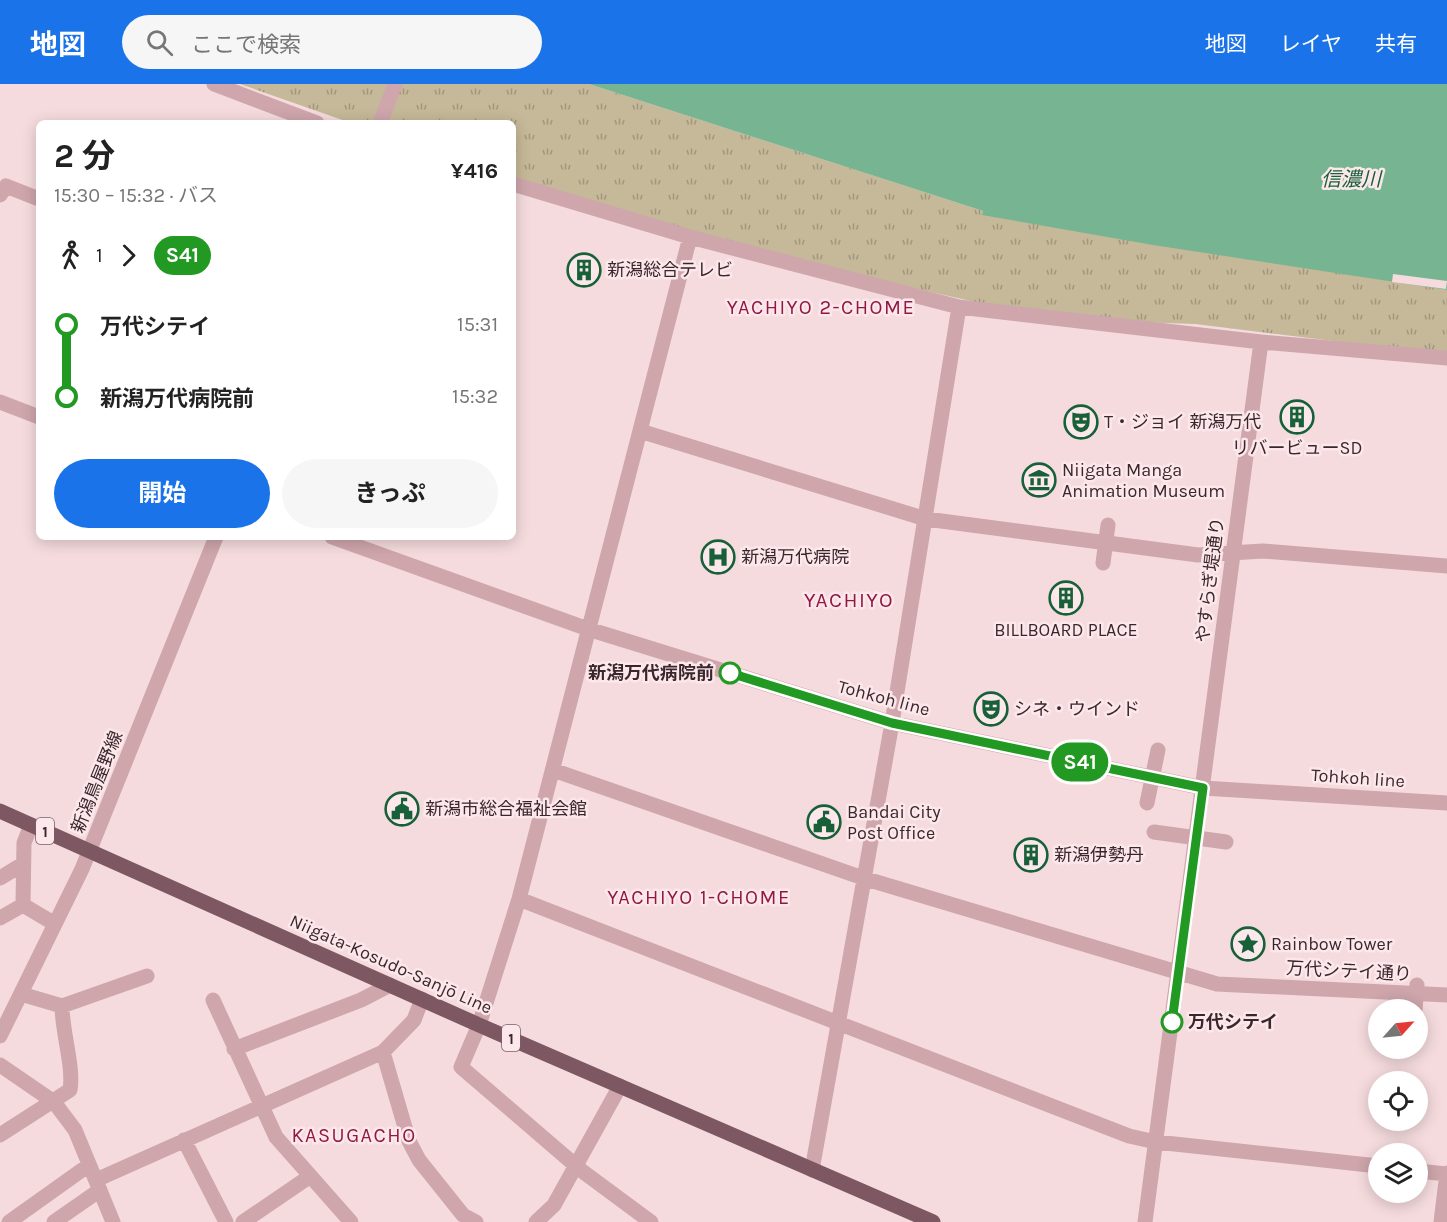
<!DOCTYPE html>
<html lang="ja">
<meta charset="utf-8">
<style>
body{margin:0;font-family:Karla,"Noto Sans JP",sans-serif;background:#f6f6f6;color:#222;height:100vh;display:flex;flex-direction:column;font-size:22px;white-space:nowrap}
*{box-sizing:border-box;margin:0}
p{font-size:20px;color:#767676}
.icon{flex:none;width:33px;height:33px;fill:none;stroke:currentColor;stroke-width:2;stroke-linecap:round;stroke-linejoin:round}
.map{position:relative;flex:1;overflow:hidden}
.side{position:absolute;left:36px;top:36px;width:480px;height:420px;display:flex;flex-direction:column;background:#fff;border-radius:9px;box-shadow:0 3px 15px #0003}
.side>*{flex:none}
.badge{padding:0 12px;border-radius:20px;font-size:21px;line-height:39px}
.needle{width:39px;rotate:63deg}
.tools{position:absolute;left:1368px;top:915px;display:grid;gap:12px}
.tools a{display:grid;place-items:center;width:60px;height:60px;border-radius:50%;background:#fff;box-shadow:0 3px 15px #0003;font-size:30px}
.map>.badge{position:absolute;translate:-50% -50%;box-shadow:0 0 0 3px #fff}
.legs{display:flex;align-items:center;gap:9px;height:66px;padding:0 18px;font-size:20px}
.legs p{margin-inline-start:auto}
.headline{display:flex;align-items:center;justify-content:space-between;height:102px;padding:0 18px}
h1{font-size:33px;font-weight:700;line-height:45px}
.button{display:flex;gap:12px;margin-top:auto;padding:12px 18px}
.button a{flex:1;height:69px;border-radius:36px;background:#1a73e8;color:#fff;font-size:24px;font-weight:700;line-height:69px;text-align:center}
.button a+a{background:#f6f6f6;color:#222}
ul{padding:0 18px;list-style:none}
li{display:flex;align-items:center;gap:21px;height:72px;font-size:22px}
li i{display:grid;place-items:center;width:9px;height:100%;margin:0 8px;background:currentColor}
li i::after{content:'';width:15px;height:15px;margin:-8px;border:4px solid;border-radius:50%;background:#fff}
li p{margin-inline-start:auto}
li:first-child i{background:linear-gradient(#0000 50%,currentColor 0)}
li:last-child i{background:linear-gradient(currentColor 50%,#0000 0)}
header{display:flex;align-items:center;gap:36px;box-sizing:border-box;height:84px;padding:0 30px;background:#1a73e8;color:#fff}
header strong{font-size:28px}
nav{display:flex;gap:33px;margin-inline-start:auto;font-size:21px}
.search{width:420px;height:54px;background:#f6f6f6;display:flex;align-items:center;gap:15px;box-sizing:border-box;padding:0 21px;border-radius:33px;color:#767676;font-size:22px}
.map>svg:first-child{display:block}
.park{fill:url(#park-tufts)}
.water{fill:#77b592}
.pier{fill:#f5dbdd}
.lines{fill:none;stroke-linecap:round;stroke-linejoin:round}
.minor{stroke:#cea6ac;stroke-width:15}
.major{stroke:#7d5761;stroke-width:15}
.minor-bridge{stroke:#cea6ac;stroke-width:15}
.line-1-casing{stroke:#fff;stroke-width:14}
.line-1{stroke:#292;stroke-width:9}
.stop-1-dot{fill:#fff;stroke:#292;stroke-width:3}
.labels{text-anchor:middle;dominant-baseline:central;stroke-width:5;stroke-linejoin:round;paint-order:stroke}
.shield{fill:#fce8ea;stroke:#746166;stroke-width:1.5}
.shield-label{font-size:16px;font-weight:bold;fill:#3a272d}
.poi-label{font-size:18px;fill:#3a272d;stroke:#fce8ea;text-anchor:start}
.street-label{font-size:18px;fill:#3a272d;stroke:#fce8ea}
.stop-label{font-size:18px;font-weight:bold;fill:#3a272d;stroke:#fce8ea;text-anchor:end}
.water-label{font-size:20px;font-style:italic;fill:#186039;stroke:#fce8ea}
.neighbourhood-label{font-size:20px;letter-spacing:1.5px;fill:#921745;stroke:#fce8ea}
.quarter-label{font-size:21px;letter-spacing:1.5px;fill:#921745;stroke:#fce8ea}
</style>
<header>
<strong>地図</strong>
<div class="search"><svg class="icon" aria-label="search" viewBox="0 0 24 24"><circle cx="10" cy="10" r="6"/><path d="M15 15l6 6"/></svg>ここで検索</div>
<nav><a>地図</a><a>レイヤ</a><a>共有</a></nav>
</header>
<div class="map">
<svg width="1447" height="1138" viewBox="0 0 1447 1138">
<defs>
<pattern id="park-tufts" width="24" height="20" patternUnits="userSpaceOnUse" patternTransform="scale(1.5)"><rect width="24" height="20" fill="#c6b999"/><path d="M3 7l-1-3M5 7V3M7 7l1-3M15 17l-1-3M17 17v-4M19 17l1-3" fill="none" stroke="#a2967d"/></pattern>
</defs>
<rect width="100%" height="100%" fill="#f5dbdd"/>
<path class="park" d="M240,0h349l394,127 -1,3 465,76v61l-80,-6 -172,-21 -59,-2 -156,-19 -94,-21 -171,-45 -202,-59v-55h-162z"/>
<path class="water" d="M589,0h858v206l-294,-45 -171,-30 1,-4z"/>
<path class="pier" d="M1393,190l54,7 -1,8 -54,-7z"/>
<g class="lines">
<path class="minor" d="M214,0l103,39
M380,39l15,-39
M513,100l177,53 269,70 302,35 186,16
M0,111l6,-9 33,13
M0,318l39,15
M640,347l286,88 272,36 65,-4 184,15
M332,453l256,92 304,94 311,65 244,15
M553,686l310,108 354,106 230,11
M31,741l-7,18 -1,62 32,19
M0,794l23,-14
M519,815l610,237 27,6 222,24
M0,834l23,-13
M21,910l41,12 85,-30
M213,916l63,137 75,85
M0,952l82,-167 134,-332
M234,965l127,-49 29,-15
M383,968l26,89 10,19 44,55 13,7
M0,981l54,37 21,28 38,92
M0,1051l70,-45c4,-23 -8,-58 -8,-84
M184,1056l42,82
M812,1086l80,-447 67,-416
M1418,1087l29,3
M96,1096l287,-128 31,-32 8,-21
M9,1138l80,-57
M54,1138l46,-32
M243,1138l66,-45
M536,1138l18,-17 66,-119
M651,1138l-69,-51 -121,-104 18,-42 40,-126 171,-662
M1145,1138l116,-880
M1441,1138l6,-49"/>
<path class="major" d="M0,727l479,214 454,197"/>
<path class="minor-bridge" d="M1103,479l5,-38
M1147,719l11,-53
M1154,748l72,10
M1415,926l2,-25"/>
</g>
<g class="lines">
<g class="line-1-casing">
<path id="line-1" d="M730,589l162,50 311,65 -31,234"/>
</g>
<use href="#line-1" class="line-1"/>
</g>
<defs>
<g id="building-ring" transform="scale(1.725)"><circle r="9.5" fill="#fce8ea" stroke="#186039" stroke-width="1.5"/><path d="M-4-6H4V6H1V3H-1V6H-4ZM-2.5-4.3h1.7v1.8h-1.7ZM.8-4.3h1.7v1.8H.8ZM-2.5-1h1.7V.8h-1.7ZM.8-1h1.7V.8H.8Z" fill="#186039"/></g>
<g id="theatre-ring" transform="scale(1.725)"><circle r="9.5" fill="#fce8ea" stroke="#186039" stroke-width="1.5"/><path d="M-5-5.5Q0-4 5-5.5V0Q5 5 0 6Q-5 5-5 0ZM-3.3-2.5H-1v1.5H-3.3ZM1-2.5H3.3v1.5H1ZM-2.8 1Q0 5.5 2.8 1Z" fill="#186039"/></g>
<g id="museum-ring" transform="scale(1.725)"><circle r="9.5" fill="#fce8ea" stroke="#186039" stroke-width="1.5"/><path d="M0-6L6-3V-2H-6V-3ZM-5-1h2V3h-2ZM-1-1h2V3h-2ZM3-1h2V3H3ZM-6 4H6V6H-6Z" fill="#186039"/></g>
<g id="hospital-ring" transform="scale(1.725)"><circle r="9.5" fill="#fce8ea" stroke="#186039" stroke-width="1.5"/><path d="M-5-5h3v3.5h4V-5h3V5h-3V1.5h-4V5h-3Z" fill="#186039"/></g>
<g id="civic-ring" transform="scale(1.725)"><circle r="9.5" fill="#fce8ea" stroke="#186039" stroke-width="1.5"/><path d="M-.6-6.5H3V-4.5H.6V-3L4-1V1h2V6H-6V1h2V-1L-.6-3ZM-1.2 2.5V6h2.4V2.5Z" fill="#186039"/></g>
<g id="sight-ring" transform="scale(1.725)"><circle r="9.5" fill="#fce8ea" stroke="#186039" stroke-width="1.5"/><path d="M0-6L1.8-2.2L6-1.7L2.9 1.2L3.7 5.4L0 3.3L-3.7 5.4L-2.9 1.2L-6-1.7L-1.8-2.2Z" fill="#186039"/></g>
</defs>
<g fill-rule="evenodd">
<use href="#building-ring" x="584" y="186"/>
<use href="#building-ring" x="1297" y="333"/>
<use href="#theatre-ring" x="1081" y="338"/>
<use href="#museum-ring" x="1039" y="396"/>
<use href="#hospital-ring" x="718" y="473"/>
<use href="#building-ring" x="1066" y="514"/>
<use href="#theatre-ring" x="991" y="625"/>
<use href="#civic-ring" x="402" y="725"/>
<use href="#civic-ring" x="824" y="738"/>
<use href="#building-ring" x="1031" y="771"/>
<use href="#sight-ring" x="1248" y="860"/>
</g>
<g class="stop-1-dot">
<circle cx="730" cy="589" r="10"/>
<circle cx="1172" cy="938" r="10"/>
</g>
<g class="labels">
<g class="shield">
<rect x="36" y="734" width="18" height="26" rx="4.5"/>
<rect x="502" y="941" width="18" height="26" rx="4.5"/>
</g>
<g class="shield-label">
<text x="45" y="747">1</text>
<text x="511" y="954">1</text>
</g>
<g class="poi-label">
<text x="607" y="186">新潟総合テレビ</text>
<text x="1104" y="338">T・ジョイ 新潟万代</text>
<text x="1297" y="364" text-anchor="middle">リバービューSD</text>
<text x="1062" y="386">Niigata Manga<tspan x="1062" dy="21">Animation Museum</tspan></text>
<text x="741" y="473">新潟万代病院</text>
<text x="1066" y="546" text-anchor="middle">BILLBOARD PLACE</text>
<text x="1014" y="625">シネ・ウインド</text>
<text x="425" y="725">新潟市総合福祉会館</text>
<text x="847" y="728">Bandai City<tspan x="847" dy="21">Post Office</tspan></text>
<text x="1054" y="771">新潟伊勢丹</text>
<text x="1271" y="860">Rainbow Tower</text>
</g>
<g class="street-label">
<text transform="translate(1210 496) rotate(-83)">やすらぎ堤通り</text>
<text transform="translate(884 614) rotate(15)">Tohkoh line</text>
<text transform="translate(1358 694) rotate(4)">Tohkoh line</text>
<text transform="translate(97 698) rotate(-68)">新潟鳥屋野線</text>
<text transform="translate(391 880) rotate(24)">Niigata-Kosudo-Sanjō Line</text>
<text transform="translate(1349 887) rotate(3)">万代シテイ通り</text>
</g>
<g class="stop-label">
<text x="714" y="589">新潟万代病院前</text>
<text x="1188" y="938" text-anchor="start">万代シテイ</text>
</g>
<g class="water-label">
<text x="1351" y="95">信濃川</text>
</g>
<g class="neighbourhood-label">
<text x="821" y="223">YACHIYO 2-CHOME</text>
<text x="699" y="813">YACHIYO 1-CHOME</text>
<text x="354" y="1051">KASUGACHO</text>
</g>
<g class="quarter-label">
<text x="849" y="516">YACHIYO</text>
</g>
</g>
</svg>
<div class="tools">
<a><svg class="needle" viewBox="-14 -14 28 28"><path d="M0-13l5 13h-10z" fill="#e53935"/><path d="M0 13l5-13h-10z" fill="#767676"/></svg></a>
<a><svg class="icon" aria-label="locate" viewBox="0 0 24 24"><circle cx="12" cy="12" r="6"/><path d="M12 2v4M12 18v4M2 12h4M18 12h4"/></svg></a>
<a><svg class="icon" aria-label="layers" viewBox="0 0 24 24"><path d="M12 4l9 5-9 5-9-5zM3 14l9 5 9-5"/></svg></a>
</div>
<b class="badge" style="left:1080px;top:678px;background:#292;color:#fff">S41</b>
<section class="side">
<div class="headline"><div><h1>2 分</h1><p>15:30 – 15:32 · バス</p></div><b>¥416</b></div>
<div class="legs"><svg class="icon" aria-label="walk" viewBox="0 0 24 24"><circle cx="13" cy="4" r="2"/><path d="M13 8l-2 6 4 7M11 14l-3 7M7 12l3-4h3l4 4"/></svg>1<svg class="icon" aria-label="forward" viewBox="0 0 24 24"><path d="M9 5l7 7-7 7"/></svg><b class="badge" style="background:#292;color:#fff">S41</b></div>
<ul>
<li><i style="color:#292"></i><b>万代シテイ</b><p>15:31</p></li>
<li><i style="color:#292"></i><b>新潟万代病院前</b><p>15:32</p></li>
</ul>
<div class="button"><a>開始</a><a>きっぷ</a></div>
</section>
</div>
